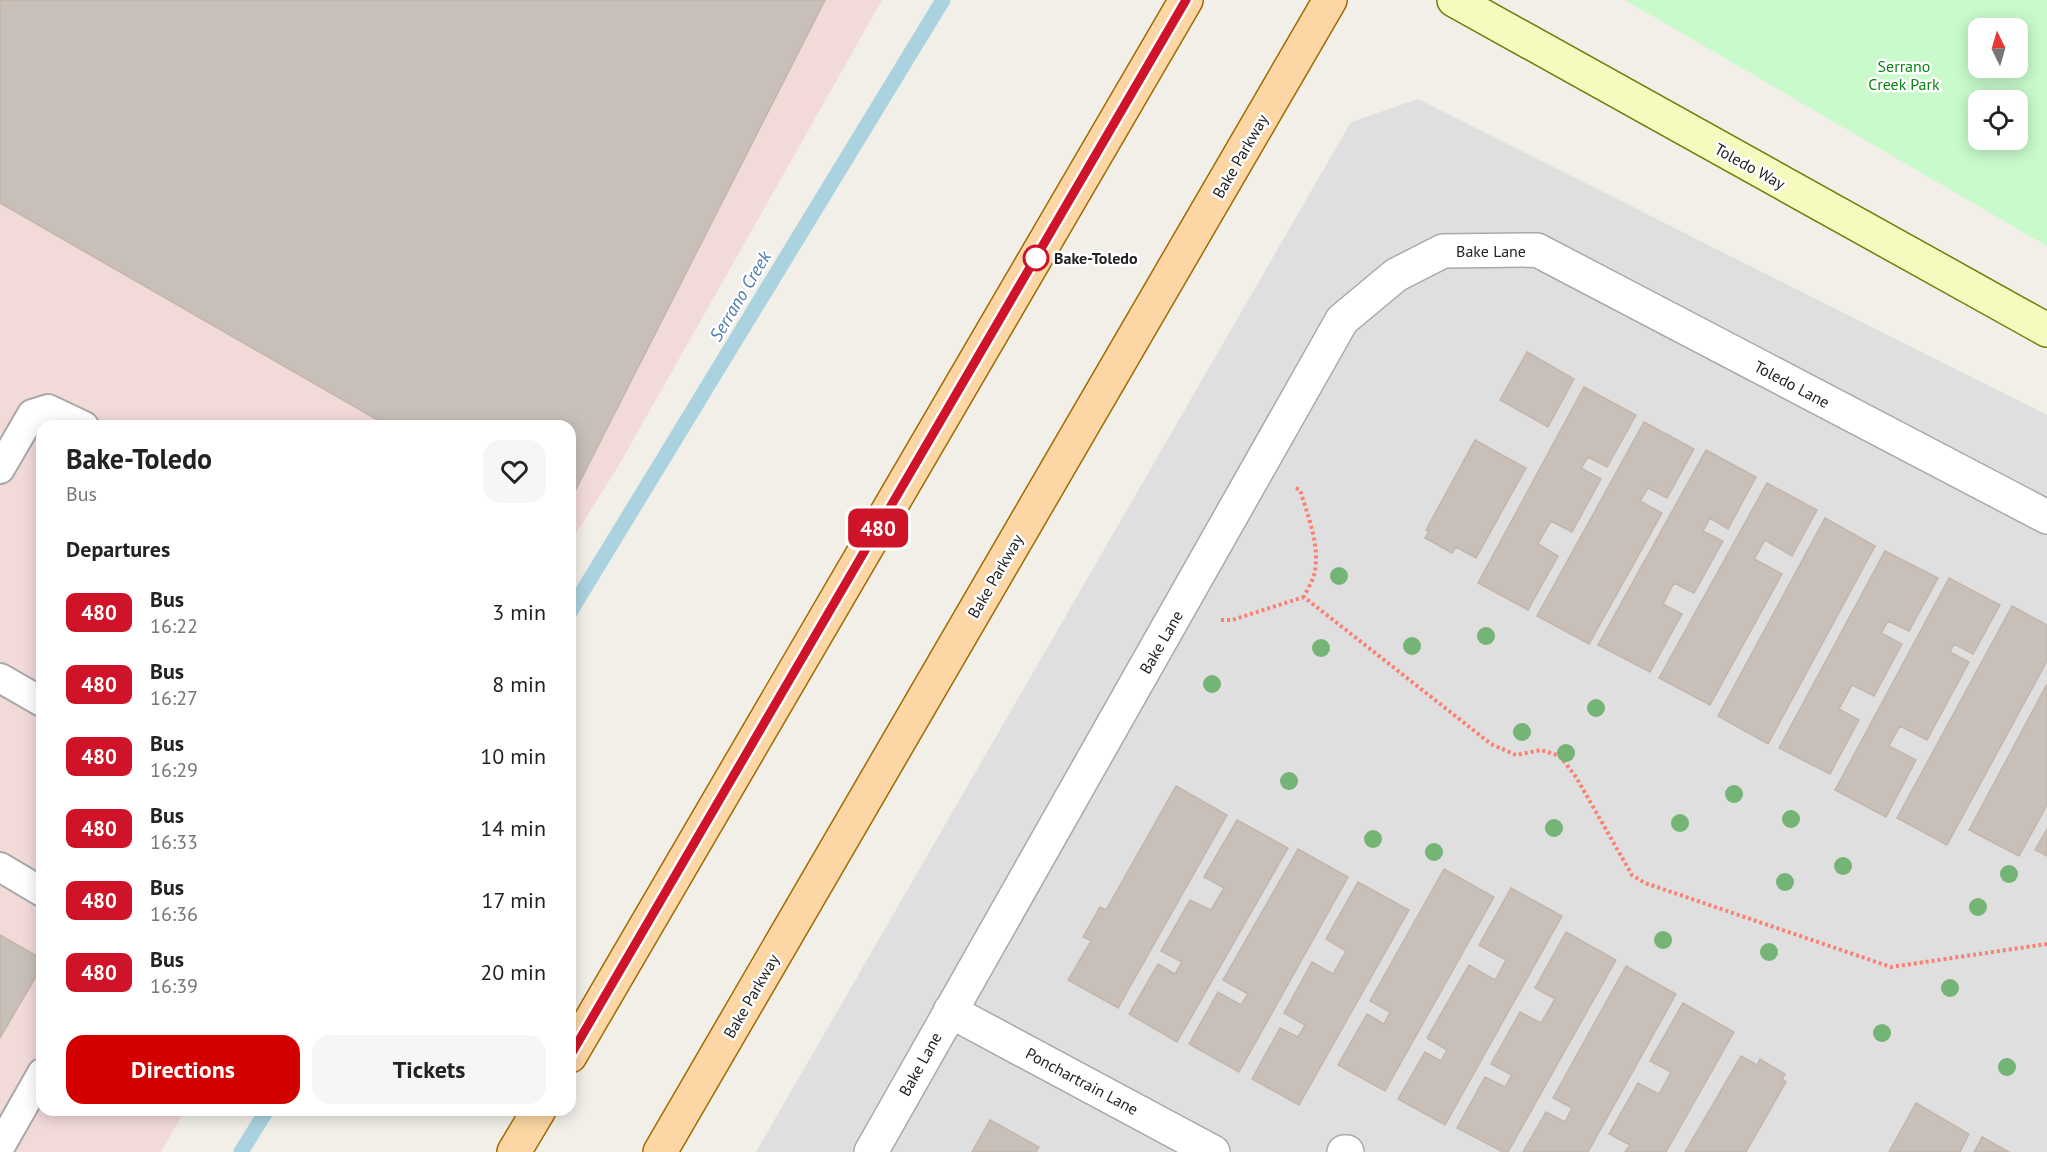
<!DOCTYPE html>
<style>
body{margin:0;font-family:"PT Sans",sans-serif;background:#f6f6f6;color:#222;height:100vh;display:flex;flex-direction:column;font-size:22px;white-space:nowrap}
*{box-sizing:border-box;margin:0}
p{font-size:20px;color:#767676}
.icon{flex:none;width:33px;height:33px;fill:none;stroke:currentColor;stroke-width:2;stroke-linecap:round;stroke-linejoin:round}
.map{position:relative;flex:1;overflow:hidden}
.sheet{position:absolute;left:36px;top:420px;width:540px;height:696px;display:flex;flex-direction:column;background:#fff;border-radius:18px;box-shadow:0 3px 15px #0003}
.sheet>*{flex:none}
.badge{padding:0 12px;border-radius:9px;font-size:21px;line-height:39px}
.needle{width:39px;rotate:355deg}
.buttons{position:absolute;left:1968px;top:18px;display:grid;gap:12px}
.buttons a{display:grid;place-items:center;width:60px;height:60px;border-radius:12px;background:#fff;box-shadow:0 3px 15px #0003;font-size:30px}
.map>.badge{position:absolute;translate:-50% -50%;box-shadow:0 0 0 3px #fff}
h2{padding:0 30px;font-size:22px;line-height:54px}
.round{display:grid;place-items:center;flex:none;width:63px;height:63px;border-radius:18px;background:#f6f6f6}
.overview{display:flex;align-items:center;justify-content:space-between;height:102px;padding:0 30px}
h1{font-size:28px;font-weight:600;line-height:45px}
.primary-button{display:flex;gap:12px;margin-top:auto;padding:12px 30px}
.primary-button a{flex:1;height:69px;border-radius:18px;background:#d40000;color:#fff;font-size:24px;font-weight:600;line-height:69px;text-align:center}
.primary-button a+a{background:#f6f6f6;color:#222}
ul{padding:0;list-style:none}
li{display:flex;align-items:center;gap:18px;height:72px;padding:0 30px}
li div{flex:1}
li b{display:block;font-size:22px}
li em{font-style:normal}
li .badge{min-width:66px;font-weight:700;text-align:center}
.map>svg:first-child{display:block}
.residential{fill:#e0dfdf}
.commercial{fill:#f2dad9}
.park{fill:#c8facc;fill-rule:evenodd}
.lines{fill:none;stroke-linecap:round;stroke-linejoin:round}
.stream{stroke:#aad3df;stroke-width:15}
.building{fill:#c7bfb8;stroke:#c4b6ab;stroke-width:1.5}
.service-casing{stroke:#a9a9a9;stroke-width:32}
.minor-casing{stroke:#a9a9a9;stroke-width:36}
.secondary-casing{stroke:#707d05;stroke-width:36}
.primary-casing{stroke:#a06b00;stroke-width:36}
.path{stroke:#fa8072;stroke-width:4;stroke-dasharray:3 3;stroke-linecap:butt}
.service{stroke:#fff;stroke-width:28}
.minor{stroke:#fff;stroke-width:33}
.secondary{stroke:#f7fabf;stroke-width:33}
.primary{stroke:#fcd6a4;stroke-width:33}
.tree{fill:#74b475}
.line-casing{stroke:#fff;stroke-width:14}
.line{stroke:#cf1429;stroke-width:9}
.stop-dot{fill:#fff;stroke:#cf1429;stroke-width:3}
.labels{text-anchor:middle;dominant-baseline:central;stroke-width:5;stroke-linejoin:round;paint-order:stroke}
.park-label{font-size:16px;fill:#0c8416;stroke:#fff}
.street-label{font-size:16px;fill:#222;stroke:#fff}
.stop-label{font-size:16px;font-weight:bold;fill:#222;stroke:#fff;text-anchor:start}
.water-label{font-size:18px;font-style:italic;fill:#4a7aab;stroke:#fff}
</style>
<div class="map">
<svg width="2047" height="1152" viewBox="0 0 2047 1152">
<rect width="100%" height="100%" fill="#f2efe9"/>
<path class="residential" d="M1418,99l629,316v737h-1291l595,-1030z"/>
<path class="commercial" d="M0,0h882l-263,465 -49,78v-117h-528v684h143l-24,42h-161z"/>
<path class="park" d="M1625,0h422v246zM1978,28h40v40h-40zM1978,100h40v40h-40z"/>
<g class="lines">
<path class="stream" d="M570,612l373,-612
M241,1152l26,-42"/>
</g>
<path class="building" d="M0,0h825l-255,501v-75h-182l-388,-223z
M1527,352l47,27 -26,48 -48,-27z
M1584,387l52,28 -29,52 -19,-10 -7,11 20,11 -29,53 -21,-11 -13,23 20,12 -30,54 -50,-27z
M1644,422l50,27 -27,49 -19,-10 -8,13 22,12 -73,131 -52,-28z
M1475,440l51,28 -50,90 -20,-11 -4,6 -27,-15 4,-7 -3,-1z
M1706,450l50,27 -28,52 -18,-11 -7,13 20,10 -29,52 -20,-10 -11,21 19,10 -32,58 -52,-27z
M1767,483l50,27 -25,46 -27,-16 -11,19 28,15 -72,131 -51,-27z
M1825,518l50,28 -107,198 -50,-28z
M1885,551l53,27 -29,53 -21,-10 -7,12 21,11 -28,52 -22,-11 -13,24 20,11 -29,54 -51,-26z
M1949,578l51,27 -27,49 -19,-10 -4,8 19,10 -42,78 -27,-14 -11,20 27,14 -30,57 -51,-27z
M2012,606l35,19v36l-100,184 -50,-27z
M2047,684v121l-28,51 -50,-26z
M1176,786l51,29 -109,193 -50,-28 23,-39 -8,-4 17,-30 6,3z
M1237,820l51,28 -111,194 -48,-28 29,-50 17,10 7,-12 -21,-11 29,-51 21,10 13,-22 -20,-11z
M2047,829v27l-12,-6z
M1298,849l50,28 -109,195 -50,-28 29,-52 23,13 7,-11 -25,-14z
M1444,869l50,28 -109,194 -47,-26 29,-51 17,10 6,-12 -20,-11z
M1358,882l51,28 -110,195 -47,-26 28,-51 18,9 7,-12 -21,-12 28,-51 21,12 13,-23 -20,-12z
M1511,888l51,28 -117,209 -47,-26 27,-47 16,9 6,-11 -20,-12 42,-73 26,15 11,-20 -27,-15z
M1566,932l50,28 -108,192h-5l-46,-24 28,-51 20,10 7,-12 -21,-11 29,-52 21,11 14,-24 -20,-11z
M0,935l42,24v7l-42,72z
M1626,966l50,28 -88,158h-65l23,-40 19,10 7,-14 -19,-10z
M1683,1003l51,29 -68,120h-41l5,-7 -21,-11 29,-51 21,11 12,-22 -21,-11z
M1741,1056l16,9 3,-6 25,15 -3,5 4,3 -40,70h-61z
M1916,1103l53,31 -9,18h-71z
M990,1120l49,27 -3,5h-64z
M1982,1137l27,15h-35z"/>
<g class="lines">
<g class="service-casing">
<path id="service" d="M0,469l32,-55 16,-5 36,17
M0,678l42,24
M0,867l42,25
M0,1147l42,-74"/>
</g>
<g class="minor-casing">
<path id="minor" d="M950,1011l263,141
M871,1152l471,-832 54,-45 47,-24 94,-1 510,267
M1344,1152h3"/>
</g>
<g class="secondary-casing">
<path id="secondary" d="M1454,0l593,330"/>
</g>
<g class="primary-casing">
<path id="primary" d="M570,1056l616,-1056
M514,1152l25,-42
M660,1152l670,-1152"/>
</g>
<path class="path" d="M1296,488l4,2c8,26 21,58 14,85 -2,7 -7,15 -10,22l187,147 25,11 25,-5 19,6 16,21 56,98 13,8 246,84 156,-23
M1221,620h11l72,-23"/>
<use href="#service" class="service"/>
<use href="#minor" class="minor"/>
<use href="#secondary" class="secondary"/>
<use href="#primary" class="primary"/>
</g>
<g class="tree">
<circle cx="1339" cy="576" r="9"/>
<circle cx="1486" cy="636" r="9"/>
<circle cx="1412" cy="646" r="9"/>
<circle cx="1321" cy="648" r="9"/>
<circle cx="1212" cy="684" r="9"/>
<circle cx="1596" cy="708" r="9"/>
<circle cx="1522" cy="732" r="9"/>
<circle cx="1566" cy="753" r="9"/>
<circle cx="1289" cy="781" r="9"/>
<circle cx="1734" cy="794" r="9"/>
<circle cx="1791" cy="819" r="9"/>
<circle cx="1680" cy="823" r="9"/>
<circle cx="1554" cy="828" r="9"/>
<circle cx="1373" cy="839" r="9"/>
<circle cx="1434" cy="852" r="9"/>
<circle cx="1843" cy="866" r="9"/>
<circle cx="2009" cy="874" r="9"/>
<circle cx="1785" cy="882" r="9"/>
<circle cx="1978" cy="907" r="9"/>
<circle cx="1663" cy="940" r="9"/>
<circle cx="1769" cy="952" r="9"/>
<circle cx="1950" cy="988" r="9"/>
<circle cx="1882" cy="1033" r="9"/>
<circle cx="2007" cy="1067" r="9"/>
</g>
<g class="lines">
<g class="line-casing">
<path id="line" d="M570,1056l616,-1056"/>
</g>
<use href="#line" class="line"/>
</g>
<circle class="stop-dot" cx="1036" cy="258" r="12"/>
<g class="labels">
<g class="park-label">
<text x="1904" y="66">Serrano<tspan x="1904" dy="18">Creek Park</tspan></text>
</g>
<g class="street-label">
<text transform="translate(1240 156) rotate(-60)">Bake Parkway</text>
<text transform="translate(1750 166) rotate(29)">Toledo Way</text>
<text x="1491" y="251">Bake Lane</text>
<text transform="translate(1792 384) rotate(28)">Toledo Lane</text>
<text transform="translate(995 576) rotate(-60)">Bake Parkway</text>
<text transform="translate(1161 642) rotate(-60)">Bake Lane</text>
<text transform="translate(751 996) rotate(-60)">Bake Parkway</text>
<text transform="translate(920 1064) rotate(-61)">Bake Lane</text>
<text transform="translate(1082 1081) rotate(28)">Ponchartrain Lane</text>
</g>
<g class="stop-label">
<text x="1054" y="258">Bake-Toledo</text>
</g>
<g class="water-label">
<text transform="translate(740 296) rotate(-59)">Serrano Creek</text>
</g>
</g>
</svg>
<div class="buttons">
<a><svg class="needle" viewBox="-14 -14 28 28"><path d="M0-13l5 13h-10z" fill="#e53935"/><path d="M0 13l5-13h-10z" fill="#767676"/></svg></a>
<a><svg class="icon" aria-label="locate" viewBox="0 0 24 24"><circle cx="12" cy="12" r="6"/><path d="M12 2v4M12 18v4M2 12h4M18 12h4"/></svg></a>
</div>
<b class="badge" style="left:878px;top:528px;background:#cf1429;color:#fff">480</b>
<section class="sheet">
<div class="overview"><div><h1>Bake-Toledo</h1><p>Bus</p></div><a class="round"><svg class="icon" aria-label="heart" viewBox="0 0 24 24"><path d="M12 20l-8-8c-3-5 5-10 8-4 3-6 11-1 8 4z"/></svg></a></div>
<h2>Departures</h2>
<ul>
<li><span class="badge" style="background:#cf1429;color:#fff">480</span><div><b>Bus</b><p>16:22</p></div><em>3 min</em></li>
<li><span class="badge" style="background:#cf1429;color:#fff">480</span><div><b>Bus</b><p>16:27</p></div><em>8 min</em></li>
<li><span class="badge" style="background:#cf1429;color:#fff">480</span><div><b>Bus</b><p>16:29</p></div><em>10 min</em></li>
<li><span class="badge" style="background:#cf1429;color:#fff">480</span><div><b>Bus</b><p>16:33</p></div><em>14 min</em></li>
<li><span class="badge" style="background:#cf1429;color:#fff">480</span><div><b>Bus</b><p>16:36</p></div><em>17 min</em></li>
<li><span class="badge" style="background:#cf1429;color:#fff">480</span><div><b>Bus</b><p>16:39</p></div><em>20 min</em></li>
</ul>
<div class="primary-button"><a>Directions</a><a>Tickets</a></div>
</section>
</div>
